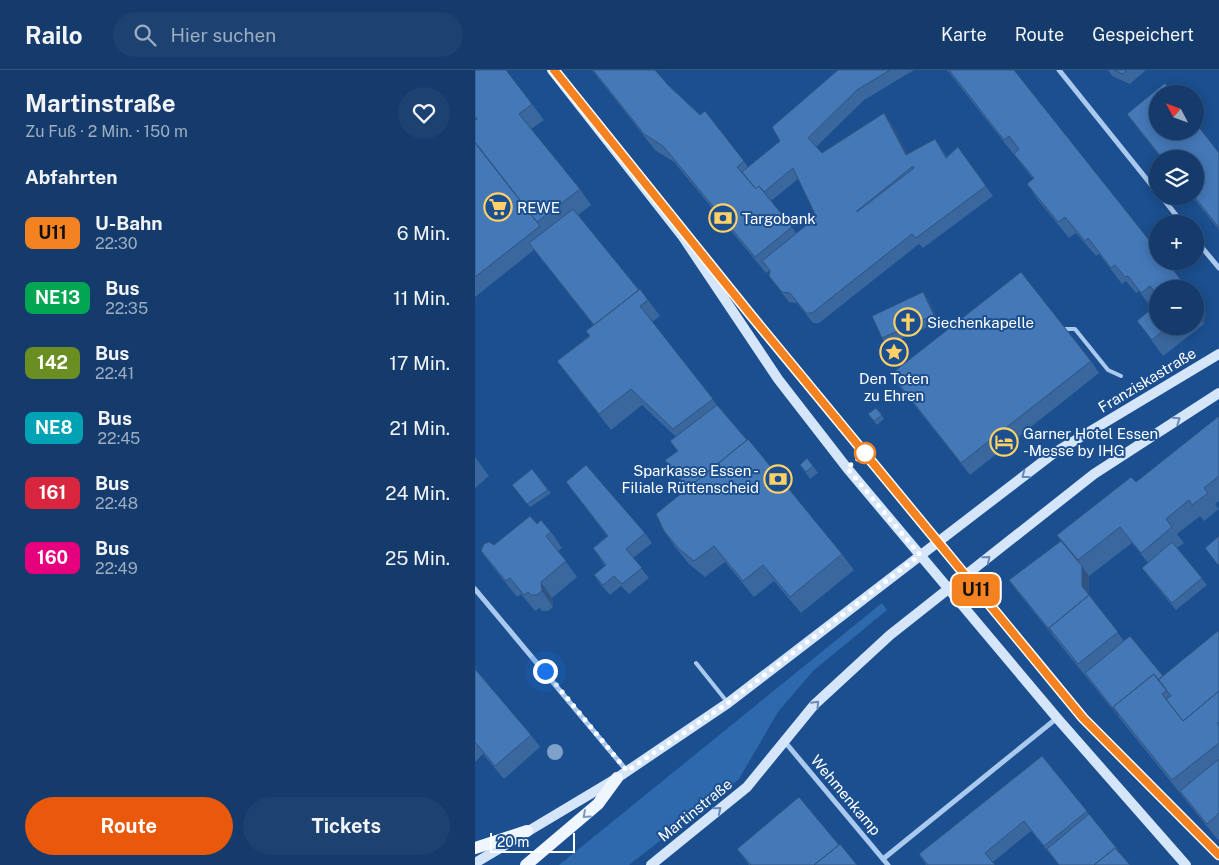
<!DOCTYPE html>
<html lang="de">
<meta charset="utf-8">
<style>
body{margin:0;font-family:"Public Sans",sans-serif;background:#1d4271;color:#f1f3f6;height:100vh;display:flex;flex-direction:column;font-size:19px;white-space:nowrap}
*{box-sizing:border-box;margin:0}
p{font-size:16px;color:#9dadc1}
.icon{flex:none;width:28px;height:28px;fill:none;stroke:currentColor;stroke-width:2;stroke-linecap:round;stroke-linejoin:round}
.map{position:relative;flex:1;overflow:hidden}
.panel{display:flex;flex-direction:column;background:#143b6b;width:475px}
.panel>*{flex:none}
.badge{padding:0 10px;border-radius:8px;font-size:18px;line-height:32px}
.needle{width:32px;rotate:311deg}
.fabs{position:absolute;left:674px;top:15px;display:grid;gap:10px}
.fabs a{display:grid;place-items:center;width:55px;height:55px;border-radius:50%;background:#143b6b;box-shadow:0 2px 12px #0003,0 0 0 1px #33557e;font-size:25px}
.scale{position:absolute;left:15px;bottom:12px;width:85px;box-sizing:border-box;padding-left:5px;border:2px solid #fff;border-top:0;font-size:14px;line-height:18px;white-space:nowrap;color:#fff;-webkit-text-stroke:4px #1b4f8f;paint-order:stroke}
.you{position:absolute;width:25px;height:25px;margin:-12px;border:4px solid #fff;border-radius:50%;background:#1a73e8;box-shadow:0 0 0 8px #1a73e833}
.map>.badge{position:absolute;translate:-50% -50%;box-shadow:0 0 0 2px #fff}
h2{padding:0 25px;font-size:19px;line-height:45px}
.round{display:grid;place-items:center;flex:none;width:52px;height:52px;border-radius:26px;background:#1d4271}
.summary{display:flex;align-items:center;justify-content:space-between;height:85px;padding:0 25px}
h1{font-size:24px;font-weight:700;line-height:38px}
.primary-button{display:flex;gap:10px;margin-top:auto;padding:10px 25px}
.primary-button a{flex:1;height:58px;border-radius:30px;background:#ea580c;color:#fff;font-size:20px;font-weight:700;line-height:58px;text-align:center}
.primary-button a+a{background:#1d4271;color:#f1f3f6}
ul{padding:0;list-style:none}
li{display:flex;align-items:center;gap:15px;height:65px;padding:0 25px}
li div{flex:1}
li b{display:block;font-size:19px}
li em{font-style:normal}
li .badge{min-width:55px;font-weight:700;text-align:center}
header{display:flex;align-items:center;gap:30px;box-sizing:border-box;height:70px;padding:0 25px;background:#143b6b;border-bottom:1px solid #33557e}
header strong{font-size:24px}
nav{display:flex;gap:28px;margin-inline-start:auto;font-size:18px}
.search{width:350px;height:45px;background:#1d4271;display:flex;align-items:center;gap:12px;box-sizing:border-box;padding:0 18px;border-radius:28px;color:#9dadc1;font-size:19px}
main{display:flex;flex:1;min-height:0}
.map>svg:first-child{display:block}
.green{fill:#2e69ad}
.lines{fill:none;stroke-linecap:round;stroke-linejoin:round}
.lane{stroke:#a9c9ee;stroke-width:4}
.street{stroke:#a9c9ee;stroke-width:5}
.secondary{stroke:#d6e6fa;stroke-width:10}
.primary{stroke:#f0f6ff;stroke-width:12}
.tree{fill:#7ea0ca}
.wall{fill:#3a679d;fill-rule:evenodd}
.shaded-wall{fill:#305480}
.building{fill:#4478b7;stroke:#305480;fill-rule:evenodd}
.oneway{stroke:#668bba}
.oneway2{stroke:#7b9ac1}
.line-casing{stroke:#fff;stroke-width:11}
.line{stroke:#f58220;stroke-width:8}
.walk{stroke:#fff;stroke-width:5;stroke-dasharray:0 9}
.stop-dot{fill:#fff;stroke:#f58220;stroke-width:2.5}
.labels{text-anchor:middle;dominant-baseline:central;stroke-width:4;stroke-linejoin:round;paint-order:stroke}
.poi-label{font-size:15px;fill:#fff;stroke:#1b4f8f;text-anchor:start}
.street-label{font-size:15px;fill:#fff;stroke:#1b4f8f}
</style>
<header>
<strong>Railo</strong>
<div class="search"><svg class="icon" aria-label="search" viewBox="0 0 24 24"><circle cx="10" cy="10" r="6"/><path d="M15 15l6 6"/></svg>Hier suchen</div>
<nav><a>Karte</a><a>Route</a><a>Gespeichert</a></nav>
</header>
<main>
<section class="panel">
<div class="summary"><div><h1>Martinstraße</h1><p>Zu Fuß · 2 Min. · 150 m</p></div><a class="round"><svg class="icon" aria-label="heart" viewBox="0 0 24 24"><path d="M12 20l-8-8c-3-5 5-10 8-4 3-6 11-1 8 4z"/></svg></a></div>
<h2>Abfahrten</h2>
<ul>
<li><span class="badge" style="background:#f58220;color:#111">U11</span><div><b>U-Bahn</b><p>22:30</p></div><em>6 Min.</em></li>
<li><span class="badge" style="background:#00a651;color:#fff">NE13</span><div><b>Bus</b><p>22:35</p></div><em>11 Min.</em></li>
<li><span class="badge" style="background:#6b8e23;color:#fff">142</span><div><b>Bus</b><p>22:41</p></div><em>17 Min.</em></li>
<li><span class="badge" style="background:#00a3b4;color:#fff">NE8</span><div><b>Bus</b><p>22:45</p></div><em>21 Min.</em></li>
<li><span class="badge" style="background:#d7263d;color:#fff">161</span><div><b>Bus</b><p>22:48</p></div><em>24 Min.</em></li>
<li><span class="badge" style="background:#e6007e;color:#fff">160</span><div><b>Bus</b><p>22:49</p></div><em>25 Min.</em></li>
</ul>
<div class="primary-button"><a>Route</a><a>Tickets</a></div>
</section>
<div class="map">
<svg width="744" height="795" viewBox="0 0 744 795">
<rect width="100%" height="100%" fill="#1b4f8f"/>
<path class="green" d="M407,533l5,7 -74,61 -35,41 -39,67 -110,86h-70z"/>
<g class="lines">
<path class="lane" d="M589,259h11l33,41 13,6
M221,593l32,40"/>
<path class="street" d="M584,0l98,122
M686,126l22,28
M720,169l24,29
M0,519l152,182
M310,672l103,123
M408,789l174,-141"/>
<path class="secondary" d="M77,0l131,167 95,142 69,89 210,250 129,147
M0,793l142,-85 111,-75 326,-250 165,-99
M176,795l96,-78 67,-82 76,-70 204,-161 125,-81"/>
<path class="primary" d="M0,778l52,-17
M51,795l72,-61 19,-26"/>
</g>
<circle class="tree" cx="80" cy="682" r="8"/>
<path class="wall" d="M0,0l57,34 12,16 -13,9 49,60 11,16 -13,10 61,75 9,10 12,16 -8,6 65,83 125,149 12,16 -53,43 -27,-32 -20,16 -29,-35 -20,15 -16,-13 -14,-17 -11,-16 23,-42 -22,-29 12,-9 -7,-10 6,-4 -34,-32 -31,25 -42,-53 -12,-16 32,-25 5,-10 -60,-76 -59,47v-176l1,-1 -1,-2z
M117,0h63l13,15 32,30 5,-4 43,56 32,-26 58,-71h76l-50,30 -48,47 6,6 62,-40 7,10 16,31 28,-15 12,18 11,-10 35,49 -70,52 -4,-4 -100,79h-6l-16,-20 -8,-1 -20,-26 1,-4 -1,-1 -3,2 -92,-111 -19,-12zM323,109l17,35 -1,5 -18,14 -25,-32z
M472,0h67l143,219v37h38v-28l11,15 -2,11 -41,32 -26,-35 15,-12 -13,-18 -3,2 -10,-12 -4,3 -23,-30 -3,2 -20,-23 -7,5 -31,-38 -11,-16 6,-5 -18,-23z
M633,0h38l-16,14 -18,-8z
M652,44l92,39v77l-27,-34h3v-37h-33l-23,-29z
M448,222l5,7 11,23 -52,23 -5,-7z
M616,291l8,12 -129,102 -70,-88 -9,-13z
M401,338l8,11 -7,6 -9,-11z
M744,346v85l-4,3 4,5 -15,12 -4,-5 -23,18 7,9 -7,5 30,37 -31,25 -29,-35 -5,-7 6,-5 -16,-20 -43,33v19l35,46 39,35 56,-44v207l-1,1 -202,-250 -7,-10 52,-39 -4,-6 79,-53z
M0,387l14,19 -14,12z
M325,395l13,1 5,7 -8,6z
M57,399l19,24 -21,14 -18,-22z
M91,412l79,51 7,10 -19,15 16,20 -20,16 -8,-8 -11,9 -9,-10 -7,-10 11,-9 -12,-18 14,-12z
M62,454l14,8 11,16 -4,3 19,26 -25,21 1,9 -5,4h-6l-2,-3 -5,3 -14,-17 -4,3 -24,-30 -12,-16z
M0,599l56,66 9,12 -36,32 -21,-25 -8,8z
M567,686l88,109h-71l-28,-34 -38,31 2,3h-69l-7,-11z
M262,779l120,16h-108z"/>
<path class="shaded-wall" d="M409,43l7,10 22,42 -7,-10z
M448,222l5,7 11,23 -5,-7z
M720,228l11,15 -2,11 -9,-14z
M607,496l7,10v20l-7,-10z
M66,512l11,16 1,9 -11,-16z"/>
<path class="building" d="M0,0h31l26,34 -13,10 61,75 -43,33 -62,-80v-21l2,-2 -2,-3z
M118,0h62l13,15 32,30 5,-4 39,50 -7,6 19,22 3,-3 33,41 -37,30 -92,-111 -19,-12z
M363,0h52l-33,20 -49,48 14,15 62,-40 22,42 29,-16 11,19 12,-11 28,39 -70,52 -4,-4 -100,79h-6l-16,-20 -8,-1 -13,-16 1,-6 -8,-9 52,-42 1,-5 -22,-46 -29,24 -5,-6 -3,3 -14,-17 38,-31 -8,-14zM438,96l1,2 -57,44v-1z
M474,0h65l143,180v11h9l22,28h-31v6l-7,-9 -9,7 -13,-17 -3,1 -10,-12 -4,3 -23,-30 -3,3 -20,-24 -7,5 -31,-38 7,-6 -20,-24 5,-5 -10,-13 -5,4z
M639,0h13l-4,4z
M690,13l8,11h-16v37h38v-9l24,31v75l-25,-32h1v-37h-32l-36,-45z
M0,73l65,83 -65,51z
M98,139l66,81 -45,35 -65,-82z
M546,202l70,89 -130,102 -70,-89z
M165,219l8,11 -8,6 73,93 -40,30 -42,-40 -32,25 -42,-53 33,-25 -4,-5z
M448,222l11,23 -52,23 -10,-22z
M682,234v22h12l-17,14 -15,-19z
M242,335l30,35 -59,48 -23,-28 13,-9 -8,-10z
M401,338l6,7 -8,6 -6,-7z
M744,346v60l-15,12 4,5 -16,12 -3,-5 -23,19 6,8 -31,26 -21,-26 -42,33 -21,-25 74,-58 5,5z
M273,369l94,115 -52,43 -27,-32 -20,16 -29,-35 -20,15 -16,-13 -14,-17 -8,-17z
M332,388l6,8 -7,6 -6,-7z
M111,395l59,68 -19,16 16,19 -20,16 -8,-8 -11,9 -9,-10 12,-10 -13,-17 15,-12 -42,-54z
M57,399l16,21 -21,14 -15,-19z
M55,446l7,8 4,-4 10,12 -5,4 20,25 -25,21 1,9 -5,4h-6l-3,-3 -4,3 -14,-17 -4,3 -25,-30 3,-7 5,-2 5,3z
M744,466v28l-1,1 -13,-17z
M586,471l21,25v20l7,9 -40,33 4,6 -44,-54z
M697,472l30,36 -30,25 -30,-35z
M614,525l29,37 -40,32 -29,-36z
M743,561l1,1v59l-36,30 -17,-22 5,-3 -13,-16z
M655,566l33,40 -5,4 -4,-6 -41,33 6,9 -34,-43z
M0,599l56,66 -36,31 -20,-24z
M679,604l13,16 -5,4 21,27 36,-30v31l-2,1 2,3v17l-47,37 -59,-73z
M567,686l45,55 -43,35 -20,-25 -39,32 10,12h-67l-9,-11z
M744,689v54l-12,11 -27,-33z
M324,727l40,48 -25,20h-63l-14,-16z
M614,744l33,41 -7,-7 -21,17h-35l-12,-16z
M365,774l17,21h-43z
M640,778l15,17h-36z"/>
<defs><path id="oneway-chevron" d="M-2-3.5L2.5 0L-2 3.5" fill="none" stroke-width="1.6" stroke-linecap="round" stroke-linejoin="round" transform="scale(1.25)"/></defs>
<g class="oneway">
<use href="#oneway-chevron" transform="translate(702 350) rotate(-33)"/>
<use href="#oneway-chevron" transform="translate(550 405) rotate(143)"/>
<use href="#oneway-chevron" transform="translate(512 489) rotate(-40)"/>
<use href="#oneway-chevron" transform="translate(341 634) rotate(-47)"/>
<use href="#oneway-chevron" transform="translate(243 740) rotate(-39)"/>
</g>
<use class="oneway2" href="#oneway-chevron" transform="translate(111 745) rotate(138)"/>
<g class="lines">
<g class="line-casing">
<path id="line" d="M79,0l196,244 333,404 136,137"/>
</g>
<use href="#line" class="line"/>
<path class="walk" d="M70,601l82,100 101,-68 192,-148 -73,-87 18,-15"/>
</g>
<defs>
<g id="supermarket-ring" transform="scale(1.4375)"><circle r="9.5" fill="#1b4f8f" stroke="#ffd166" stroke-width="1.5"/><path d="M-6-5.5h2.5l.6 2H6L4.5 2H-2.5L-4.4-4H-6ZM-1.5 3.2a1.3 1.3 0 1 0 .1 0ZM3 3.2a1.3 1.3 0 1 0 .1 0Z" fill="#ffd166"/></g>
<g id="bank-ring" transform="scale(1.4375)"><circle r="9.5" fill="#1b4f8f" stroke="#ffd166" stroke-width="1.5"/><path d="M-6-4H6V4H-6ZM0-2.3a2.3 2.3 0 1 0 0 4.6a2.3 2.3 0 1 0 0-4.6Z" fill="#ffd166"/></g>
<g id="church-ring" transform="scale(1.4375)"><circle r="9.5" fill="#1b4f8f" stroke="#ffd166" stroke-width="1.5"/><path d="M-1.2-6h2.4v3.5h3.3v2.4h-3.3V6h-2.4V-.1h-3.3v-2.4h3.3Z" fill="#ffd166"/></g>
<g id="sight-ring" transform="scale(1.4375)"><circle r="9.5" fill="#1b4f8f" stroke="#ffd166" stroke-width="1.5"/><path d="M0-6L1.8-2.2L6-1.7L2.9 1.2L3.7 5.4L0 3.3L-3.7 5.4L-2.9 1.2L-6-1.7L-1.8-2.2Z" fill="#ffd166"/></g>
<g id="hotel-ring" transform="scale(1.4375)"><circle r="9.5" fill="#1b4f8f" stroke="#ffd166" stroke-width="1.5"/><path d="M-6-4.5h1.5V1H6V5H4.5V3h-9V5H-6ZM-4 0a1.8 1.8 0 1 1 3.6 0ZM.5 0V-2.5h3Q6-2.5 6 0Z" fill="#ffd166"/></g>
</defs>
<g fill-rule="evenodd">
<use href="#supermarket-ring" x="23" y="137"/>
<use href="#bank-ring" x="248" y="148"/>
<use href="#church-ring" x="433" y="252"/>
<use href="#sight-ring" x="419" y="282"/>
<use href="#hotel-ring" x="529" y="372"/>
<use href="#bank-ring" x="303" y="409"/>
</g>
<circle class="stop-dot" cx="390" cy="383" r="10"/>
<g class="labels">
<g class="poi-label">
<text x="42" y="137">REWE</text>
<text x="267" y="148">Targobank</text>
<text x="452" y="252">Siechenkapelle</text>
<text x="419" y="308" text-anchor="middle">Den Toten<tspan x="419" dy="17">zu Ehren</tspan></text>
<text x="548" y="363">Garner Hotel Essen<tspan x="548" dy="17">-Messe by IHG</tspan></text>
<text x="284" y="400" text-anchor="end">Sparkasse Essen -<tspan x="284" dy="17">Filiale Rüttenscheid</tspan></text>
</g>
<g class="street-label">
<text transform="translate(672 310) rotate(-31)">Franziskastraße</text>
<text transform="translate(371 725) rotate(50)">Wehmenkamp</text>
<text transform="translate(220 740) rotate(-39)">Martinstraße</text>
</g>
</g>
</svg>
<div class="fabs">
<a><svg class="needle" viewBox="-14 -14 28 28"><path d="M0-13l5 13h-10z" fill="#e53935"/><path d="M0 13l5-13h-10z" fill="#9dadc1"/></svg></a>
<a><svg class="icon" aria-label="layers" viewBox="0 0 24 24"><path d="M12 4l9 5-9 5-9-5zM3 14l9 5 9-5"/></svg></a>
<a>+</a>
<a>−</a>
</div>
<div class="scale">20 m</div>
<div class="you" style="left:70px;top:601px"></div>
<b class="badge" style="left:501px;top:520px;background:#f58220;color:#111">U11</b>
</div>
</main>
